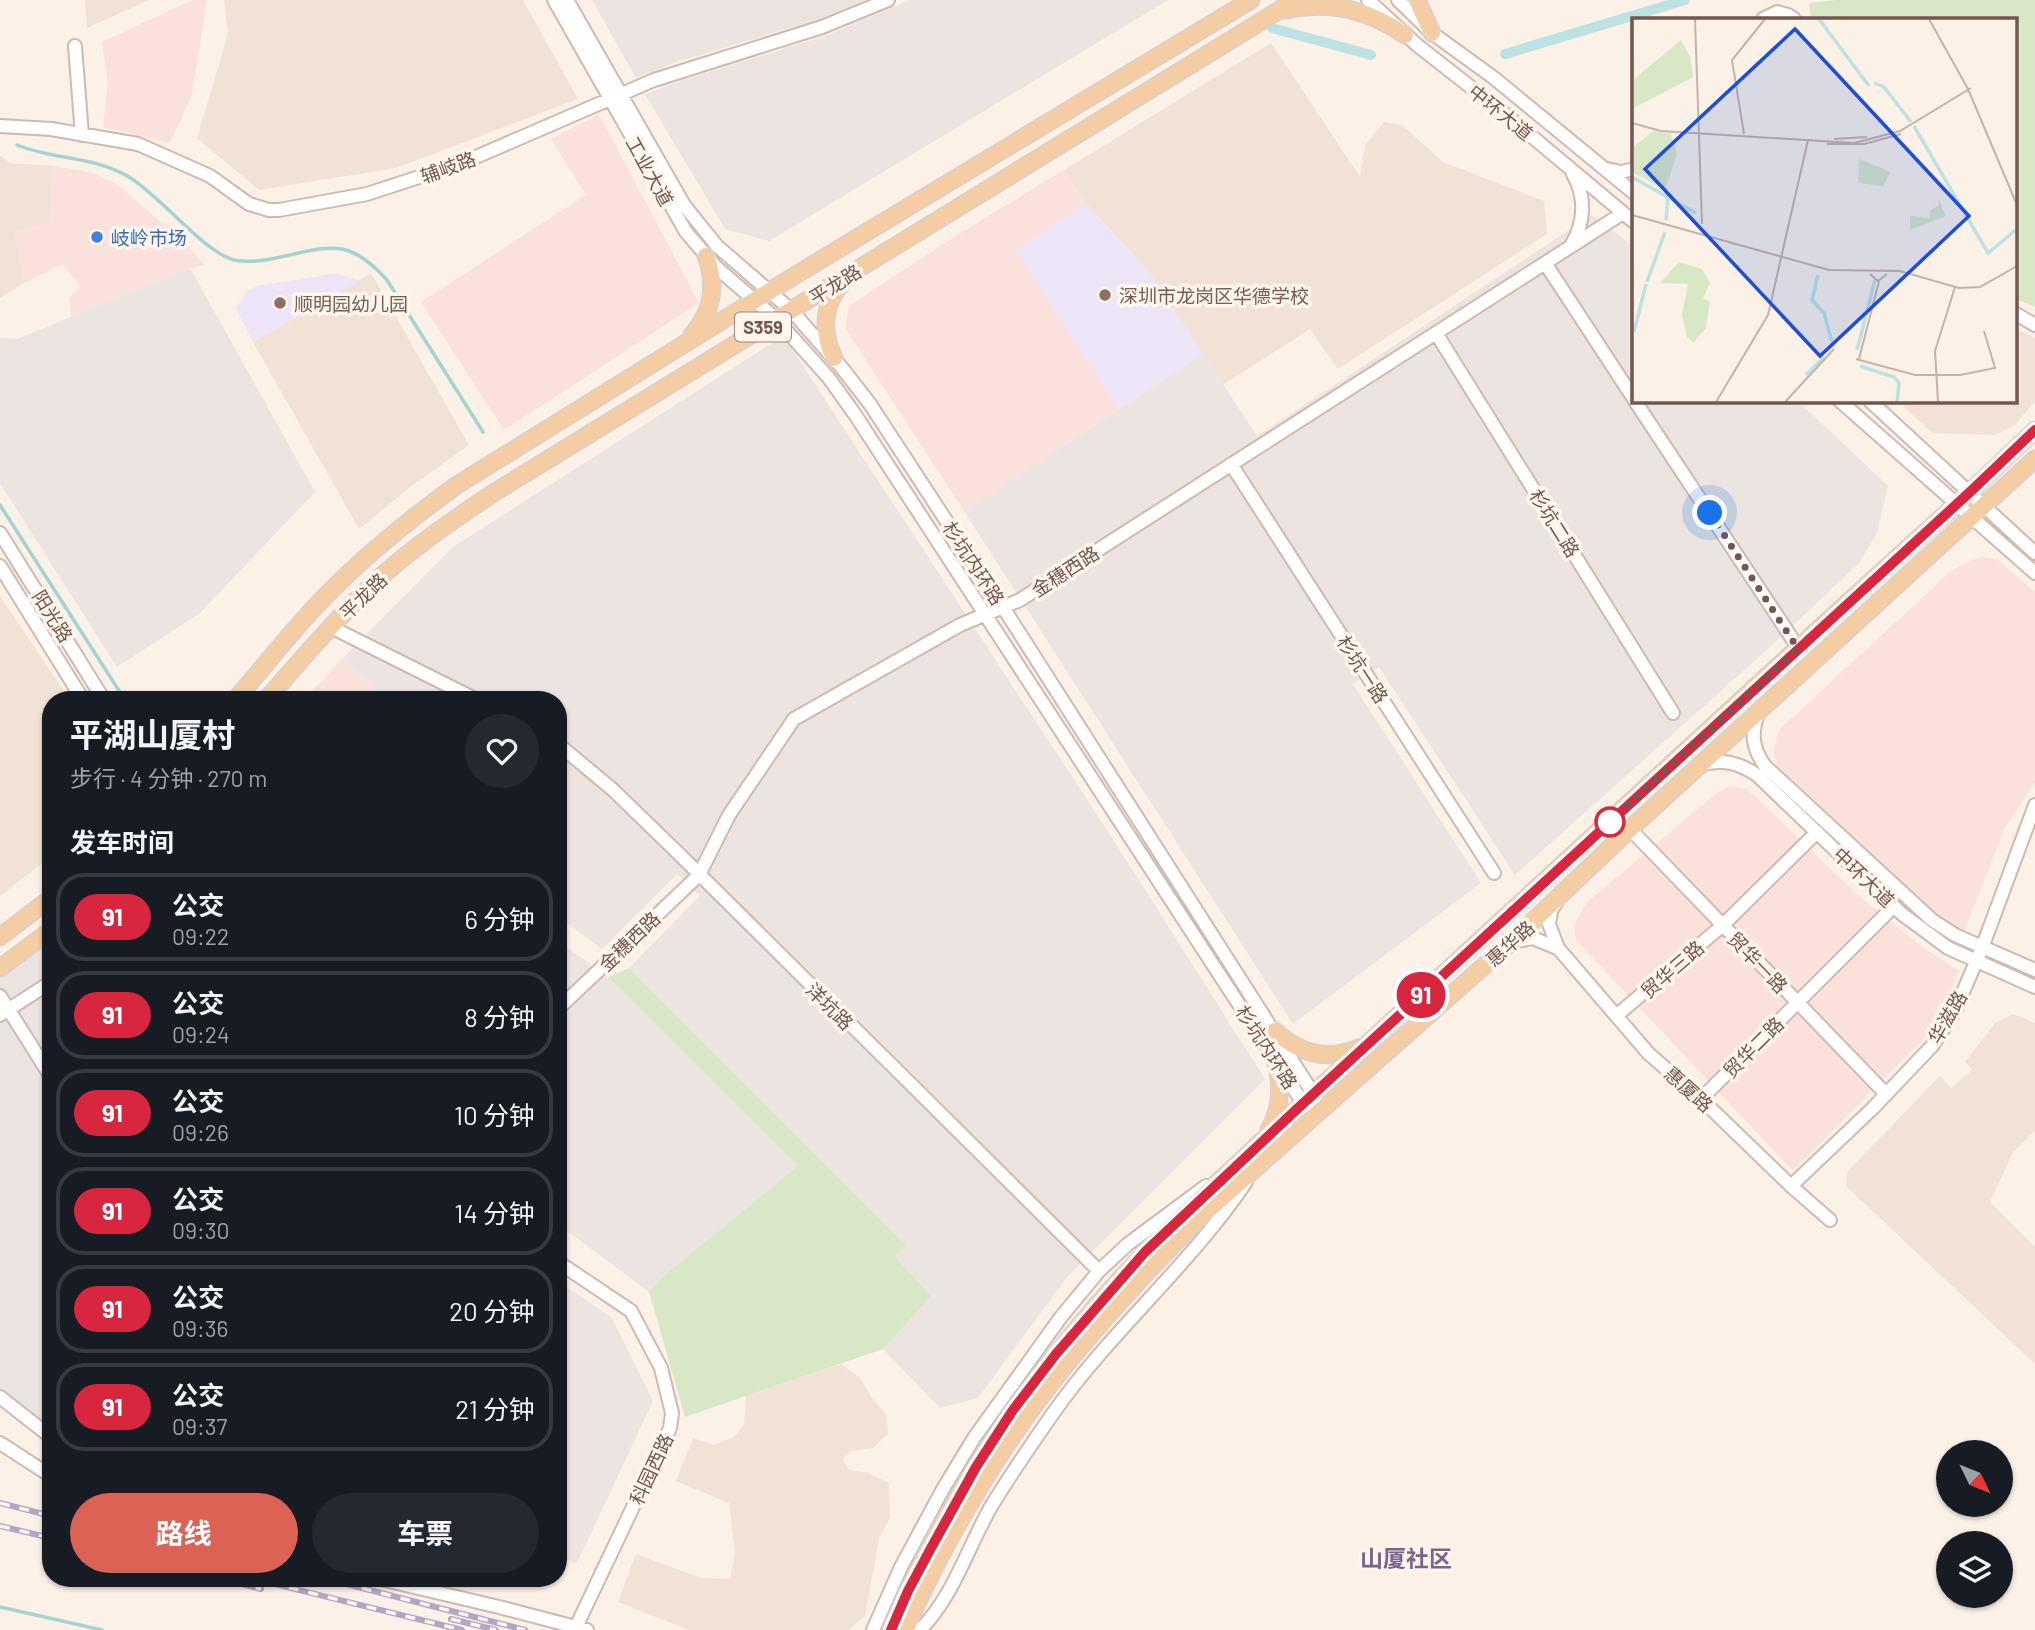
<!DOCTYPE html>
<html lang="zh">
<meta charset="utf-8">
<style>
body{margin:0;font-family:Barlow,"Noto Sans SC",sans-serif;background:#242831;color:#f1f3f6;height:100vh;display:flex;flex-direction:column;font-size:26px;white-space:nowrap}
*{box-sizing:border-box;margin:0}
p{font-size:23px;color:#9ea1a6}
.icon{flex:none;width:38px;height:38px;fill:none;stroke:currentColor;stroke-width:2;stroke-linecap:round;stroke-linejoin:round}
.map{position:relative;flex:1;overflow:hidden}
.side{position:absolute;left:42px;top:691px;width:525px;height:896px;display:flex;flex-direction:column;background:#171b24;border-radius:28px;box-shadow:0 2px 5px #0004}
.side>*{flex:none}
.badge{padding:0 14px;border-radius:23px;font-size:24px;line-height:46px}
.needle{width:46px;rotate:133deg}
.fabs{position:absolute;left:1936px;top:1440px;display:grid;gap:14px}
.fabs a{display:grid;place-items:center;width:77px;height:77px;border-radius:50%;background:#171b24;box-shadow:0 2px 5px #0004;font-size:35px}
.you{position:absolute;width:35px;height:35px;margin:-18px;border:5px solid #fff;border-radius:50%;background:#1a73e8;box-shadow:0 0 0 10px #1a73e833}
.map>.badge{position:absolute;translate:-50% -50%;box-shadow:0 0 0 4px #fff}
h2{padding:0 28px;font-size:26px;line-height:63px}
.round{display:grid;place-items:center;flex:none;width:74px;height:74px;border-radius:37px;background:#242831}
.headline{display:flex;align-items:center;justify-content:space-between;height:119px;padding:0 28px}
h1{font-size:33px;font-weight:700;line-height:52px}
.primary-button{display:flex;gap:14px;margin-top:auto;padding:14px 28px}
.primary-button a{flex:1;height:80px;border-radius:42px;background:#dc6255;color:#fff;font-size:28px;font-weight:700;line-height:80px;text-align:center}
.primary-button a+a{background:#242831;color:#f1f3f6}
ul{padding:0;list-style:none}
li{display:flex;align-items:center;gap:21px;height:88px;margin:0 14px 10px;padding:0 14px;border:4px solid #363941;border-radius:28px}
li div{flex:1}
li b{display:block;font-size:26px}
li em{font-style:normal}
li .badge{min-width:77px;font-weight:700;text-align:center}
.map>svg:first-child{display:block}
.residential{fill:#f2e2d6}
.commercial{fill:#fae1dc}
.industrial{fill:#ece4e0}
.education{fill:#eee4f7}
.green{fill:#d8e8c6}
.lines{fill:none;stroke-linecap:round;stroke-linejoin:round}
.stream{stroke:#a4d3d4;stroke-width:3.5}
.canal{stroke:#bde2e3;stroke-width:10}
.minor-casing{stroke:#cebab1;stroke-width:16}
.major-casing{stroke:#d8d0cd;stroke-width:19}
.minor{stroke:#fff;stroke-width:12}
.major{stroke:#f5cda4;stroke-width:16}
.rail-casing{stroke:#b2a6c4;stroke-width:6}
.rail{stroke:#fef5ed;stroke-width:3.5;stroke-dasharray:10;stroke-linecap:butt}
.line-casing{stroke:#fff;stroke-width:16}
.line{stroke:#d7263d;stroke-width:10}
.walk{stroke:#73564d;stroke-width:7;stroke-dasharray:0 12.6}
.shop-dot{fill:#3f7fe0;stroke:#fef5ed;stroke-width:2.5}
.education-dot{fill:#8d6e63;stroke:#fef5ed;stroke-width:2.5}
.stop-dot{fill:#fff;stroke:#d7263d;stroke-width:3.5}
.labels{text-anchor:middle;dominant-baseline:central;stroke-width:7;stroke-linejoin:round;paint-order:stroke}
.shield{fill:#fef5ed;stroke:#9d867d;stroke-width:2}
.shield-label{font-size:18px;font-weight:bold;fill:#73564d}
.street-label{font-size:19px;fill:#73564d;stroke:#fef5ed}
.shop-label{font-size:19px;fill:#366cbe;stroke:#fef5ed;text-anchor:start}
.education-label{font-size:19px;fill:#785e54;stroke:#fef5ed;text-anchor:start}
.quarter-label{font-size:23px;font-weight:bold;fill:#7b658f;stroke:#fef5ed}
.inset-river{fill:none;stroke:#bde2e3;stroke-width:3.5}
.inset-road{fill:none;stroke:#c5b3a9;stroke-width:2}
.view{fill:#1d4ed8;fill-opacity:0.15;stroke:#1d4ed8;stroke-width:3.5}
.inset-edge{fill:none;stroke:#73564d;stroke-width:3.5}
</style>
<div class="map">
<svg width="2035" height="1630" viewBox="0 0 2035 1630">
<rect width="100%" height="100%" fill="#fbf1e7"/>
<path class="residential" d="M85,0h64l-62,28z
M224,0h299l55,99 -182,69 -137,22 -62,-52 31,-104z
M1271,43l89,134 5,-32 19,-23 18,3 41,37 101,39 3,33 -209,135 -28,-40 -87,56 -71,-109 -66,-73 -22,-33z
M0,155l10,8 43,3 -4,57 -34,8 9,52 -24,15z
M371,273l98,172 -56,40 -54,44 -106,-187z
M2016,329l19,9v63l-20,24 -20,10 -63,-2 -34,-32h118z
M0,596l70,104h-19v156l-51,40z
M2013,1014l22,9v108l-22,21 -23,50 45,45v117l-189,-178 1,-14 93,-96 11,12 21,-18 -7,-8 30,-39z
M841,1364l20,15 11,19 14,16 2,20 -15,14 -22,3 -8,8 6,11 19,3 21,10 1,34 -11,22 -14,77 -17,14h-159l-71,-28 18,-48 65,24 29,1 5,-27 -6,-49 -53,-22 17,-43 21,7 20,-8 10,-12 2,-29z"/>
<path class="commercial" d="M192,0h15l-15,95 -22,48 -67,-16 5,-44 -6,-41z
M599,114l100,189 -195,127 -83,-128 165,-107 -35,-56z
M53,166l41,7 23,11 68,59 20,22 -15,3 -119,49 -2,-19 12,-11 -19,-23 -38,19 -9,-52 34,-8z
M1064,170l22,33 -70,47 103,159 -155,102 -119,-183 4,-22 110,-72z
M1980,557l17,2 38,33v190l-30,46 -41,104 -24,-15 -162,-151 -5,-15 7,-22 169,-156 12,-8z
M342,659l45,41h-83z
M1730,786l17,3 110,105 65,53 37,24 -13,32 -16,29 -137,139 -217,-231 -2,-14 12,-23 128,-108z"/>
<path class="industrial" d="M592,0h274l-47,19 -142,43 -41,16z
M910,0h258l-399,241 -44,-12 -80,-135 38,-14 142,-44z
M1592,215l42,32v154h164l90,85 -11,47 -18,30 -90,85 -254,227 -136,-208 -26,17 128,199 -188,141 -329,-513 239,-157 54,82z
M190,268l125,224 -115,121 -83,54 -117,-184v-145l17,1z
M777,340l11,3 326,498 151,238 -197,197 -90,122 -38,10 -57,-59 47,-53 -35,-39 11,-12 -277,-277 71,-72 -23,-22 -75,75 -44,-33v-216h-171l-45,-41 111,-112z
M51,941v504l-51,-41v-426z
M558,941l50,36 190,189 -130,106 -19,20 -91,-68z
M558,1281l54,37 41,83 -76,162 -19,-6z"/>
<path class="education" d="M1086,203l66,73 51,78 -84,55 -104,-159z
M332,274h8l19,7 -106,61 -17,-34 11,-17 10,-5z"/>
<path class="green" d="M1836,0h199v307l-19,-8v-280h-205l-2,-16z
M629,968l277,277 -11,12 36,39 -48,53 -198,68 -36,-125 19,-20 130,-106 -190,-189z"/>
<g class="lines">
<path class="stream" d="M17,145c37,15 77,11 112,32 33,20 73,74 105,83 14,3 28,1 42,-2 52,-11 72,-22 111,22l96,152
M0,505l125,195
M0,1607l102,23"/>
<path class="canal" d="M1272,28l99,27
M1505,54l180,-54"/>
<g class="minor-casing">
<path id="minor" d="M554,0l132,232 30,35 60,52 52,58 26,36 449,690 7,4
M567,0l117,205 33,41 74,64 51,58 28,36 145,222 301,472
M1368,0l49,45 88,69 129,108
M1398,0l34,33 62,45 140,115
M1763,19l14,-7 11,3 6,4
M75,46l7,89
M0,126l51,3 87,15 72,32 39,28 20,6h10l88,-16 95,-31 192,-83 168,-53 66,-27
M1607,169l14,3 13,-3
M1571,246c14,-24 15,-49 2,-72
M1545,263l89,136
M2016,314l19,11
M1436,333l237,380
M1635,401l164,248
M1840,401l195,172
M1870,401l165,152
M1231,464l263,409
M0,533l104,167
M0,566l83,134
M331,627l146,73
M1758,713c-7,21 -6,35 7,53l167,154 23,15 80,35
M558,744l54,45 66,64 421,418
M1703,764c21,-5 36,-1 54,11l145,139 46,34 87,39
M1630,829l256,265
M1557,901l-6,10 -2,13 9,24 91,106 52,45 90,87 39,34
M1512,942l21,-4 24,10
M0,996l51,81
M558,1009l141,-134 30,-60 65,-96 166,-94 60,-25 603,-387
M0,1015l51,-33
M1616,1016l107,-91 94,-93
M1701,1099l193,-193
M1791,1186l82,-78 59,-62 22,-33 28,-65 53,-143
M558,1262l73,49 30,57 11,45 -2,15 -7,16 -87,183
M0,1397l51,40
M0,1443l51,33
M376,1578l123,29 88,23
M873,1630l28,-63 42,-78 31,-51 87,-121 38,-46 29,-27 78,-58
M920,1630c34,-34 48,-84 72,-125 19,-31 41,-63 62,-93 58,-82 136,-147 192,-230"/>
</g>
<g class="major-casing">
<path id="major" d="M1417,0l15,33
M1286,10c45,-10 82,0 119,25
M692,335c21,-24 25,-50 14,-79
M834,358c-13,-27 -11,-55 11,-78
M235,700c27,-31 52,-63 80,-93 43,-46 91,-85 142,-122l342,-212 452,-273
M266,700c35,-40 70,-81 109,-118 37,-34 78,-62 120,-90l801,-492
M0,937l51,-39
M0,968l51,-38
M1275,1031c24,22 52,31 84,17
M1269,1130c13,-23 13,-46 6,-71
M891,1630c52,-122 126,-234 213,-333 49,-56 104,-105 158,-156 68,-63 136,-125 204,-188 168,-154 334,-309 504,-461l65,-62
M905,1630c40,-92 99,-190 163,-268 40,-49 84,-96 129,-142l314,-278 119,-113 405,-370"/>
</g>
<use href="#minor" class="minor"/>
<use href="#major" class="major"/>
<g class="rail-casing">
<path id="rail" d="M0,1503l51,13
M0,1526l51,12
M217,1578l44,11
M250,1578l212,52
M323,1578l202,52
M451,1619l45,11"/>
</g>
<use href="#rail" class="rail"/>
</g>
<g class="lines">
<g class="line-casing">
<path id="line" d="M891,1630l17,-39 22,-41 46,-83 37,-57 43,-56 89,-102 151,-142 674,-618 65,-62"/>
</g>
<use href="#line" class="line"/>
<path class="walk" d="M1610,822l188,-173 -88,-136"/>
</g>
<circle class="shop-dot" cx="97" cy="237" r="7"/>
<g class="education-dot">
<circle cx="1105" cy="295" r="7"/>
<circle cx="280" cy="303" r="7"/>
</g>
<circle class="stop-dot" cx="1610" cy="822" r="14"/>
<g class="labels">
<rect class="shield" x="735" y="312.5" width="56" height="29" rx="5"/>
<g class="shield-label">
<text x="763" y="327">S359</text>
</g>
<g class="street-label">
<text transform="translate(1501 112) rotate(39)">中环大道</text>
<text transform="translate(448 167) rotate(-20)">辅岐路</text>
<text transform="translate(650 171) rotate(61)">工业大道</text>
<text transform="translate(835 284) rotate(-32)">平龙路</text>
<text transform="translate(1555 523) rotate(58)">杉坑二路</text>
<text transform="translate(974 563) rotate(57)">杉坑内环路</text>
<text transform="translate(1065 571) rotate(-33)">金穗西路</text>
<text transform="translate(363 596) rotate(-44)">平龙路</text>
<text transform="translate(53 616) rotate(58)">阳光路</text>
<text transform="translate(1363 669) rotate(57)">杉坑一路</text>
<text transform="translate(1864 877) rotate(44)">中环大道</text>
<text transform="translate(629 941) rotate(-44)">金穗西路</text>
<text transform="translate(1510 943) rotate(-42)">惠华路</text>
<text transform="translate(1758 962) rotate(46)">贸华一路</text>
<text transform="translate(1672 969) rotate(-41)">贸华三路</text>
<text transform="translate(830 1006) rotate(45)">洋坑路</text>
<text transform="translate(1947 1017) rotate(-60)">华滋路</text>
<text transform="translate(1267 1047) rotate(57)">杉坑内环路</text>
<text transform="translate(1753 1047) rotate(-45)">贸华二路</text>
<text transform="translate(1689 1089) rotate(42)">惠厦路</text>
<text transform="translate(651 1469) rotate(-65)">科园西路</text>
</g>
<g class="shop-label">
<text x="111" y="237">岐岭市场</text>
</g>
<g class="education-label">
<text x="1119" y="295">深圳市龙岗区华德学校</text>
<text x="294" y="303">顺明园幼儿园</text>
</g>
<g class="quarter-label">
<text x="1406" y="1558">山厦社区</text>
</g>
</g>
<g transform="translate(1632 18)">
<rect width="385" height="385" fill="#fbf1e7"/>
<path d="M49,22l9,17 3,20 -61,32v-28zM21,113l18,3 6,20 -12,36 -33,-18v-24zM227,141l32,13 -8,14 -25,-3 -1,33zM307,182l7,16 -36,14v-14l20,2v-8l8,-4zM47,244l23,7 8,14 -7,16 7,2 -4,27 -12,14 -7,-4 -5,-23 6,-31 -28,-1z" fill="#d8e8c6"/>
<path class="inset-river" d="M187,1l50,67M242,65l10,4 27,35M282,108l74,127 29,-24M0,159l64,36M34,202l2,-23M186,257l-6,25 12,13 8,29M15,264l18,-50M2,314l12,-48M225,332l18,-70M228,348l34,11 5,6 -2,19M174,357l18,-18"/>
<path class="inset-road" d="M63,1l7,205M297,1l39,70 49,116M0,105l29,8 193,12 46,-12 71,-43M112,116l-12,-74 33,-41M202,121l33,-2M195,126h37l37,-10M0,197l197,55 71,1 59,17 21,-1 37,-21M238,256l8,7 9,-7M224,341l59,16h45l35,-7 -11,-37M227,341l20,-78M84,384l52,-87 40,-175M153,384l49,-53M306,384l-3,-51 20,-64"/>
<path class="view" d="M163,11l174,187 -149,140 -175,-187z"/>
<rect width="385" height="385" class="inset-edge"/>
</g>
</svg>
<div class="fabs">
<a><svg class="needle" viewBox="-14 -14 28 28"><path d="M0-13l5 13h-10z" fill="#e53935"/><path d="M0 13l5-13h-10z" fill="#9ea1a6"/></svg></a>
<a><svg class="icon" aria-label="layers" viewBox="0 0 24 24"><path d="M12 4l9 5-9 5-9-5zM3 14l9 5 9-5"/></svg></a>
</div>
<div class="you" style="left:1710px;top:513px"></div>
<b class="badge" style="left:1421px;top:995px;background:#d7263d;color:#fff">91</b>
<section class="side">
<div class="headline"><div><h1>平湖山厦村</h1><p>步行 · 4 分钟 · 270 m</p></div><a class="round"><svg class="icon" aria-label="heart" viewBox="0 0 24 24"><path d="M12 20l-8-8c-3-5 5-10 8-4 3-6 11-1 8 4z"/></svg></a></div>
<h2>发车时间</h2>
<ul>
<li><span class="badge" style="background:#d7263d;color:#fff">91</span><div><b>公交</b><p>09:22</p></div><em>6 分钟</em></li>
<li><span class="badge" style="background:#d7263d;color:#fff">91</span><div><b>公交</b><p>09:24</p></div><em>8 分钟</em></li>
<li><span class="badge" style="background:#d7263d;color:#fff">91</span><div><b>公交</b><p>09:26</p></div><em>10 分钟</em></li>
<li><span class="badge" style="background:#d7263d;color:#fff">91</span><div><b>公交</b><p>09:30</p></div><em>14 分钟</em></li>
<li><span class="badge" style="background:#d7263d;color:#fff">91</span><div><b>公交</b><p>09:36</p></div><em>20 分钟</em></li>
<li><span class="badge" style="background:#d7263d;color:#fff">91</span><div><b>公交</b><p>09:37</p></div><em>21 分钟</em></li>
</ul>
<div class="primary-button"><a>路线</a><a>车票</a></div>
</section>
</div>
